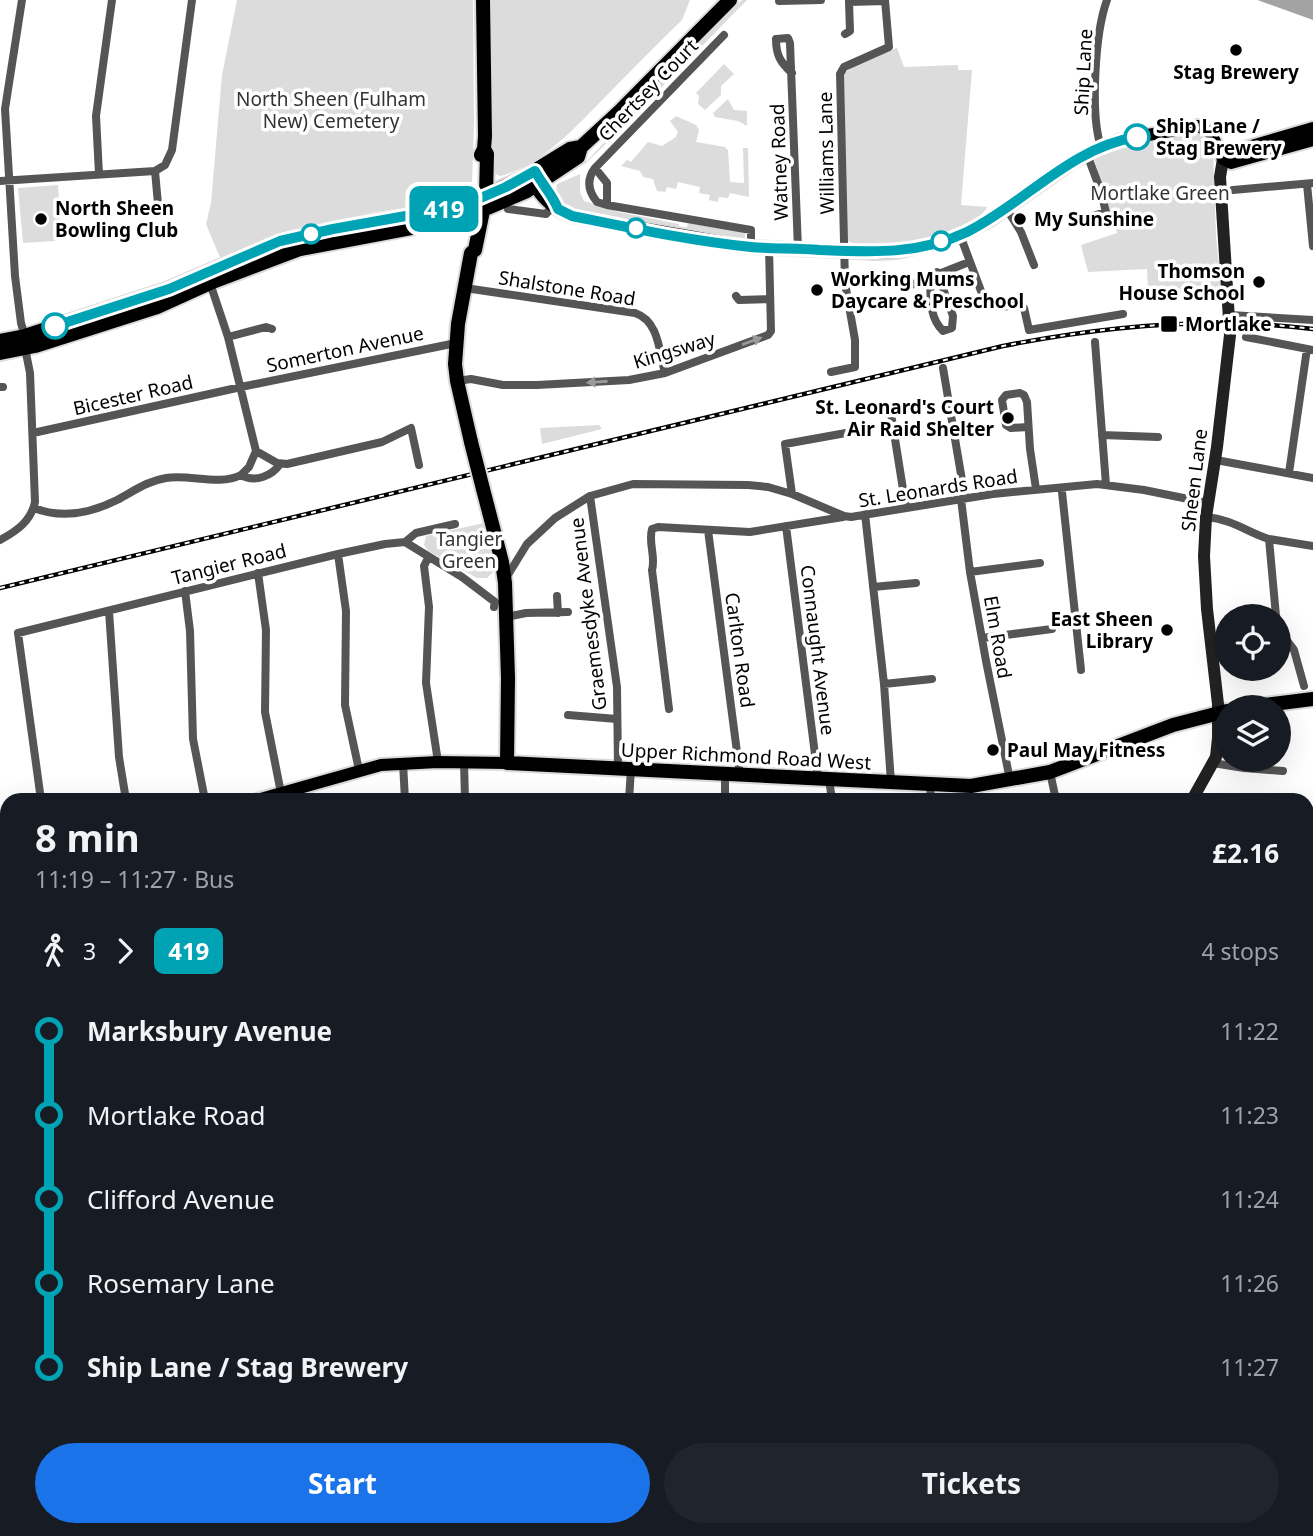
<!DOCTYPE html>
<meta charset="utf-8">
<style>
body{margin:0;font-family:"Noto Sans",sans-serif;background:#20242c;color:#f1f3f6;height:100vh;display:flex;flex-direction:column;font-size:26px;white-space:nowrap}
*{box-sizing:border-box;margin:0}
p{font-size:23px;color:#9ea1a6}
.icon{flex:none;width:38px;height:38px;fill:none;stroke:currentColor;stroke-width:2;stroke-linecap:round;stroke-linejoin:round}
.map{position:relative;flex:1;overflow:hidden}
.side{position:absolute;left:0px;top:793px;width:1314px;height:744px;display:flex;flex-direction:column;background:#171b24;border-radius:21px 21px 0 0;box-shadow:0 7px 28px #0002}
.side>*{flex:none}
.badge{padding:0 14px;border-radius:10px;font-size:24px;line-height:46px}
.buttons{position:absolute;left:1214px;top:604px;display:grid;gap:14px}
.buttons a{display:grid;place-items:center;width:77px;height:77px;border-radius:50%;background:#171b24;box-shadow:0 7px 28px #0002;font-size:35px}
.map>.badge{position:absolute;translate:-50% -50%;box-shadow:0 0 0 4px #fff}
.legs{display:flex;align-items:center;gap:10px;height:77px;padding:0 35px;font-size:23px}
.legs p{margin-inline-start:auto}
.summary{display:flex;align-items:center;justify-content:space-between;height:119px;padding:0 35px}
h1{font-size:38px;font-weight:700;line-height:52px}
.button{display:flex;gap:14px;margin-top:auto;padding:14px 35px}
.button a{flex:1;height:80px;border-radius:42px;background:#1a73e8;color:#fff;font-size:28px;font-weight:700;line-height:80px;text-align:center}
.button a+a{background:#20242c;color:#f1f3f6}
ul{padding:0 35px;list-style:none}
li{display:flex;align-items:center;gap:24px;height:84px;font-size:26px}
li i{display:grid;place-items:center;width:10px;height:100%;margin:0 9px;background:currentColor}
li i::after{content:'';width:18px;height:18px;margin:-9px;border:5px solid;border-radius:50%;background:#171b24}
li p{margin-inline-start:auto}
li:first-child i{background:linear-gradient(#0000 50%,currentColor 0)}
li:last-child i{background:linear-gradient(currentColor 50%,#0000 0)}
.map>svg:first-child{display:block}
.green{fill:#dcdcdc}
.water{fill:#a3a3a3}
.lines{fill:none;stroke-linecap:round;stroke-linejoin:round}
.stream{stroke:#a3a3a3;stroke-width:2}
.primary-casing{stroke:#dbdbdb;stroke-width:16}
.trunk-casing{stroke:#dbdbdb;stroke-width:18}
.minor{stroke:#555;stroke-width:8}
.tertiary{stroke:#555;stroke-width:10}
.secondary{stroke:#222;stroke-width:12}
.primary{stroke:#000;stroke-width:12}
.trunk{stroke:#000;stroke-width:14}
.rail-casing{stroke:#000;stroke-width:4.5}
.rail{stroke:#fff;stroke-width:2;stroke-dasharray:5;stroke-linecap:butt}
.trunk-bridge-casing{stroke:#dbdbdb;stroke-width:18;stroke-linecap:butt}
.trunk-bridge{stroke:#000;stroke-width:14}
.oneway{fill:#999}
.line-1-casing{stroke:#fff;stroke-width:16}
.line-1{stroke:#00a3b4;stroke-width:10}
.poi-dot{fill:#000;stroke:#fff;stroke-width:2.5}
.stop-1-dot{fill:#fff;stroke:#00a3b4;stroke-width:3.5}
.labels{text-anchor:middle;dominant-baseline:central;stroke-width:7;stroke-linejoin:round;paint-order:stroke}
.street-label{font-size:19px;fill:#000;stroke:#fff}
.poi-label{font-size:19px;font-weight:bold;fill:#000;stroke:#fff;text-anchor:start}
.park-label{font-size:19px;fill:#333;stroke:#fff}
.stop-label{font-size:19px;font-weight:bold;fill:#000;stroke:#fff;text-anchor:start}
</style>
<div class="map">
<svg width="1313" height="1536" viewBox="0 0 1313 1536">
<rect width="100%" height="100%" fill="#fff"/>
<path class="green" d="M237,0h236l1,124 -2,60 -8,12 -7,3 -81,13 -75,15 -21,6 -59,27 -15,-36 5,-21 11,-128z
M490,0h200l-8,20c-24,23 -47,47 -70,70 -30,30 -69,76 -112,86l-5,-2 -4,-8z
M742,0h5l-135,138 -26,25 -23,13 24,-15 97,-106z
M897,48l7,19 54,-2v5h14l-11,135 26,2c-12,27 -117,49 -141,33l-2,-167 15,-10z
M724,64l10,10 -13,12v9l-16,15 -7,-6 1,-8 -3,-3z
M728,99l6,11 13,1v15l-9,-5 -23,-4 -2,-4z
M676,116l20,9 3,5 -3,12 29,5 3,3 2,32 14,1 -1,-35h5l1,49 -19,-4 -2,5 -9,-1 -1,5 -9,-2 1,-5 -11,-2 1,-6 -22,-5 -2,7 -9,-2 -2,5 -8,-1 -4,-12 -10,-2 -3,-6 -19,-5 6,-6 4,2 17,-20 14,4 14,-9 2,-5 -8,-11z
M1192,131l12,3 9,13 3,89 6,58 -74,-3 -1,-22 -59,3 -7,-27 36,-12 -23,-74 28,-13z
M580,174v18l4,9 35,11 60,12v4c-24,-4 -107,-12 -120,-28 -4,-5 -3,-11 -2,-16z
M58,185l3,44 -7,1 1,11 -32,2 -5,-55z
M688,223l57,8v7l-59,-8z
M599,425l3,4 -60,15 -2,-16z
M484,523l10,43v5l-7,7h-10l-49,-27 -4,-6 2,-9z
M0,1088l7,7v435h659l-1,6h-665z"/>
<path class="water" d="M1258,0h55v20l-53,-19z"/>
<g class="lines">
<path class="stream" d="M0,1095l7,6
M0,1461l7,34
M14,1530l1,6
M307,1530l4,6"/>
<g class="primary-casing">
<path id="primary" d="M1223,159l8,-7 82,-24
M1223,159l8,4 82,-23
M530,179c12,19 21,30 42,37l179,31 125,6 20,-1 41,-9 31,-12 22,-11 84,-59 46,-21 78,-14 13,7 12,26
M257,800l124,-35 57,-3 69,1
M0,915l7,-4"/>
</g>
<g class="trunk-casing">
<path id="trunk" d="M481,155l3,-6 1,-13 -2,-136
M0,341l25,-5 144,-47 111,-48 53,-12 129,-23 59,-27 49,-30 11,-2
M0,353l35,-7 122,-39 53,-24 90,-34 164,-31 63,-27 51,-34 3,-10 38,-35 111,-112
M471,442l-14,-61 -2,-17 3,-40 13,-71 4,-3 11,-54 1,-42 -3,-5
M483,489l19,73 3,21 3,95 -1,85 464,23 79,-14 123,-47 54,-14
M1249,707l64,-8"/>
</g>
<path class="minor" d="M22,0l-17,109 10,167 6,47 4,13
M849,0v2l36,-1
M779,1l42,-1
M845,34l5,-3 -1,-29
M792,73c-12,-11 -16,-18 -16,-34l12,-1 2,5 8,206
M1101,147c-11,-33 -6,-114 6,-147
M595,168l129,-133
M155,171l3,33
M99,174l-3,-58 16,-116
M0,181l155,-10 10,-6 7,-15 20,-150
M1307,184l6,62
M1233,190l80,-7
M607,205v-22l-12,-15c-9,12 -7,23 2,34l10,3 144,25v17
M1006,208l15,24 13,33
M508,209l38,5 8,-9
M1078,220l28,-8 -6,-23 -13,-35
M960,235l27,72 28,-1 9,2 5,22 94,-16
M930,275c1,21 -2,41 13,56l9,-3 1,-12 -16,-44
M210,283l18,54 28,114
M906,287l63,-25
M465,288l170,25c24,8 24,38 30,60
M736,296l3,4 31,-1
M1230,315l83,5
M228,337l38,-10 6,2
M1246,337l67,13
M1095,342l11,143
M943,368l22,130
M831,372l24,-5v-27l-10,-57 -5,-209 4,-7 45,-20 -4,-47
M457,381l14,-2 32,6h34l92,-5 36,-7 103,-38 3,-4 -2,-83
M0,387h3
M891,414l15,94
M1028,427l-17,1 -5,-3 -4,-25 4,-5 14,-2 4,2 3,7 3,47 6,40
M33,433l208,-46 215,-44
M1102,435l56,2
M1216,460l97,18
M280,464c-8,12 -25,19 -39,11l8,-8 7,-16 21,12 10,1 95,-22 29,-14 8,37
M1289,473l18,-124
M1062,492l19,178
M792,494l-7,-50 72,-13
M590,496l27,191 1,82
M961,499l9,73 16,89 24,119
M34,508c28,11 57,5 83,-8 17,-9 30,-19 49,-22 24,-4 53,8 75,-3
M865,514l19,170 7,98
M1206,517c26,2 41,15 63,22l7,77
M786,526l32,252
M708,530l32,245
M1269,539l44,7
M0,540c17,-9 31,-19 35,-38l-5,-129 -5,-25
M405,542l57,35 33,25 -1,5
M338,554l8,57 -1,94 14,65
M428,558l-4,8 5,41 -3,76 12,79
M970,572l70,-9
M258,573l8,57 -1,82 16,81
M506,578l21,-34 28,-26 35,-22 43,-12 115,1 20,2 24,7 52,22 7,1 142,-23 104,-10 47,6 64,13
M873,587l43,-4
M185,591l5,40 3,108 12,61
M557,596l1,17
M109,611l10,146 7,43
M506,617l20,-4 42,-1
M1279,630l15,20 10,36
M982,638l70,-9
M884,684l48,-5
M669,709l-17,-139c4,-14 -4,-27 0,-41l6,-2 92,5 93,-15
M568,715l49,4
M464,762l1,38
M403,763l2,37
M1213,763l31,5 39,3
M1050,772l6,28
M829,779l3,21
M297,788l3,12
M41,800l-23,-167 320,-79 47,-10 20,-2 11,-9 39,-9
M629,800l2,-31
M725,800v-25
M930,800l1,-16
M1307,859l6,1
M1307,962l6,2
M1307,984l6,-13
M1307,1140l6,-5
M1307,1262l6,-4
M1307,1326l6,1
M1307,1414l2,-10
M1307,1493l6,1
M1294,1530l1,6"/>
<path class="tertiary" d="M0,950l7,13
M772,1530l3,6"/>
<path class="secondary" d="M1192,800l24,-43 2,-19v-34l-11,-95 -3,-53 2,-39 11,-70 13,-112 -10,-158 3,-18
M1137,1530l1,6"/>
<use href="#primary" class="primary"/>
<use href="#trunk" class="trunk"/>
<g class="rail-casing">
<path id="rail" d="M0,588l1003,-242c101,-20 207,-30 310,-17"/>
</g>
<use href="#rail" class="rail"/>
<g class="trunk-bridge-casing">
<path id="trunk-bridge" d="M471,442l12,47"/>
</g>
<use href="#trunk-bridge" class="trunk-bridge"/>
</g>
<defs><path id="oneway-solid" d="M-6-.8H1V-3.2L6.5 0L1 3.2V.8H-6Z" transform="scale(1.75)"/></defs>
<g class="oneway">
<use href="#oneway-solid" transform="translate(752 341) rotate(-20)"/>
<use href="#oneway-solid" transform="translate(597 382) rotate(176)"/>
</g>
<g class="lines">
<g class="line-1-casing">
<path id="line-1" d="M55,326l114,-37 111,-48 53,-12 129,-23 44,-19 29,-16c7,13 19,26 23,38l14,7c59,12 119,25 179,31 23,2 46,1 69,3 51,2 99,5 147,-18 58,-29 104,-85 170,-95"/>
</g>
<use href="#line-1" class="line-1"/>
</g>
<g class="poi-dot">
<circle cx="1236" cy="50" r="7"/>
<circle cx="41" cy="219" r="7"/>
<circle cx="1020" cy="219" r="7"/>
<circle cx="1259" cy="282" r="7"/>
<circle cx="817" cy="290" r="7"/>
<rect x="1160" y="315" width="18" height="18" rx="3.5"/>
<circle cx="1008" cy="418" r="7"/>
<circle cx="1167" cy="630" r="7"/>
<circle cx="993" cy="750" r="7"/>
</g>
<g class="stop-1-dot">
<circle cx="1137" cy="137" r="12"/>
<circle cx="636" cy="228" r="9"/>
<circle cx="311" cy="234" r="9"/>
<circle cx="941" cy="241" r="9"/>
<circle cx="55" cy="326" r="12"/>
</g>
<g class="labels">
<g class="street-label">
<text transform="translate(1083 72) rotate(-87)">Ship Lane</text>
<text transform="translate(648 90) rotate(-46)">Chertsey Court</text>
<text transform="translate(826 153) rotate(-91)">Williams Lane</text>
<text transform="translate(779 162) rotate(-92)">Watney Road</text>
<text transform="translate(567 288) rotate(9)">Shalstone Road</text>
<text transform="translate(345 349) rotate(-12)">Somerton Avenue</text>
<text transform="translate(674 350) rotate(-17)">Kingsway</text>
<text transform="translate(133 395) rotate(-13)">Bicester Road</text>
<text transform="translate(1194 480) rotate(-83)">Sheen Lane</text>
<text transform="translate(938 488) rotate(-9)">St. Leonards Road</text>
<text transform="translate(229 564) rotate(-14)">Tangier Road</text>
<text transform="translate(588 614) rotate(-97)">Graemesdyke Avenue</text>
<text transform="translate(998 637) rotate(80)">Elm Road</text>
<text transform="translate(740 650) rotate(82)">Carlton Road</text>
<text transform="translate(818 650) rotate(83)">Connaught Avenue</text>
<text transform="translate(746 756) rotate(3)">Upper Richmond Road West</text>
</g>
<g class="poi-label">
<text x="1236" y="72" text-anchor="middle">Stag Brewery</text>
<text x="55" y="208">North Sheen<tspan x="55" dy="22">Bowling Club</tspan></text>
<text x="1034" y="219">My Sunshine</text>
<text x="1245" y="271" text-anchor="end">Thomson<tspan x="1245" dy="22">House School</tspan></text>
<text x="831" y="279">Working Mums<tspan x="831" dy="22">Daycare &amp; Preschool</tspan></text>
<text x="1185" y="324">Mortlake</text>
<text x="994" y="407" text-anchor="end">St. Leonard's Court<tspan x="994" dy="22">Air Raid Shelter</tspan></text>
<text x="1153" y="619" text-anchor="end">East Sheen<tspan x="1153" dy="22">Library</tspan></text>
<text x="1007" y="750">Paul May Fitness</text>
</g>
<g class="park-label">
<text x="331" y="99">North Sheen (Fulham<tspan x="331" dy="22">New) Cemetery</tspan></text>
<text x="1160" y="193">Mortlake Green</text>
<text x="469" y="539">Tangier<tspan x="469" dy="22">Green</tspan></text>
</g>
<g class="stop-label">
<text x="1156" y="126">Ship Lane /<tspan x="1156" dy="22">Stag Brewery</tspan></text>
</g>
</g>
</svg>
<div class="buttons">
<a><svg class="icon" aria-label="locate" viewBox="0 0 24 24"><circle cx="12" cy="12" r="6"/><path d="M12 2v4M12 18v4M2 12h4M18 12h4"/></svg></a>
<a><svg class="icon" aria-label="layers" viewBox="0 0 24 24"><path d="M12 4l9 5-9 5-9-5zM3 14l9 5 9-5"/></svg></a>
</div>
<b class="badge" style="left:444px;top:209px;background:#00a3b4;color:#fff">419</b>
<section class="side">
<div class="summary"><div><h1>8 min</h1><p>11:19 – 11:27 · Bus</p></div><b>£2.16</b></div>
<div class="legs"><svg class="icon" aria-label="walk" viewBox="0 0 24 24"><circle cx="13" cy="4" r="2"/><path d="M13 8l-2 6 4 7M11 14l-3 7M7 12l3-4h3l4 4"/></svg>3<svg class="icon" aria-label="forward" viewBox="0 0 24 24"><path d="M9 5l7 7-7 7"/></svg><b class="badge" style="background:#00a3b4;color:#fff">419</b><p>4 stops</p></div>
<ul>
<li><i style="color:#00a3b4"></i><b>Marksbury Avenue</b><p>11:22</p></li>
<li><i style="color:#00a3b4"></i><span>Mortlake Road</span><p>11:23</p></li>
<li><i style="color:#00a3b4"></i><span>Clifford Avenue</span><p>11:24</p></li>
<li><i style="color:#00a3b4"></i><span>Rosemary Lane</span><p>11:26</p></li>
<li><i style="color:#00a3b4"></i><b>Ship Lane / Stag Brewery</b><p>11:27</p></li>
</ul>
<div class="button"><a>Start</a><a>Tickets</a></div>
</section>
</div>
